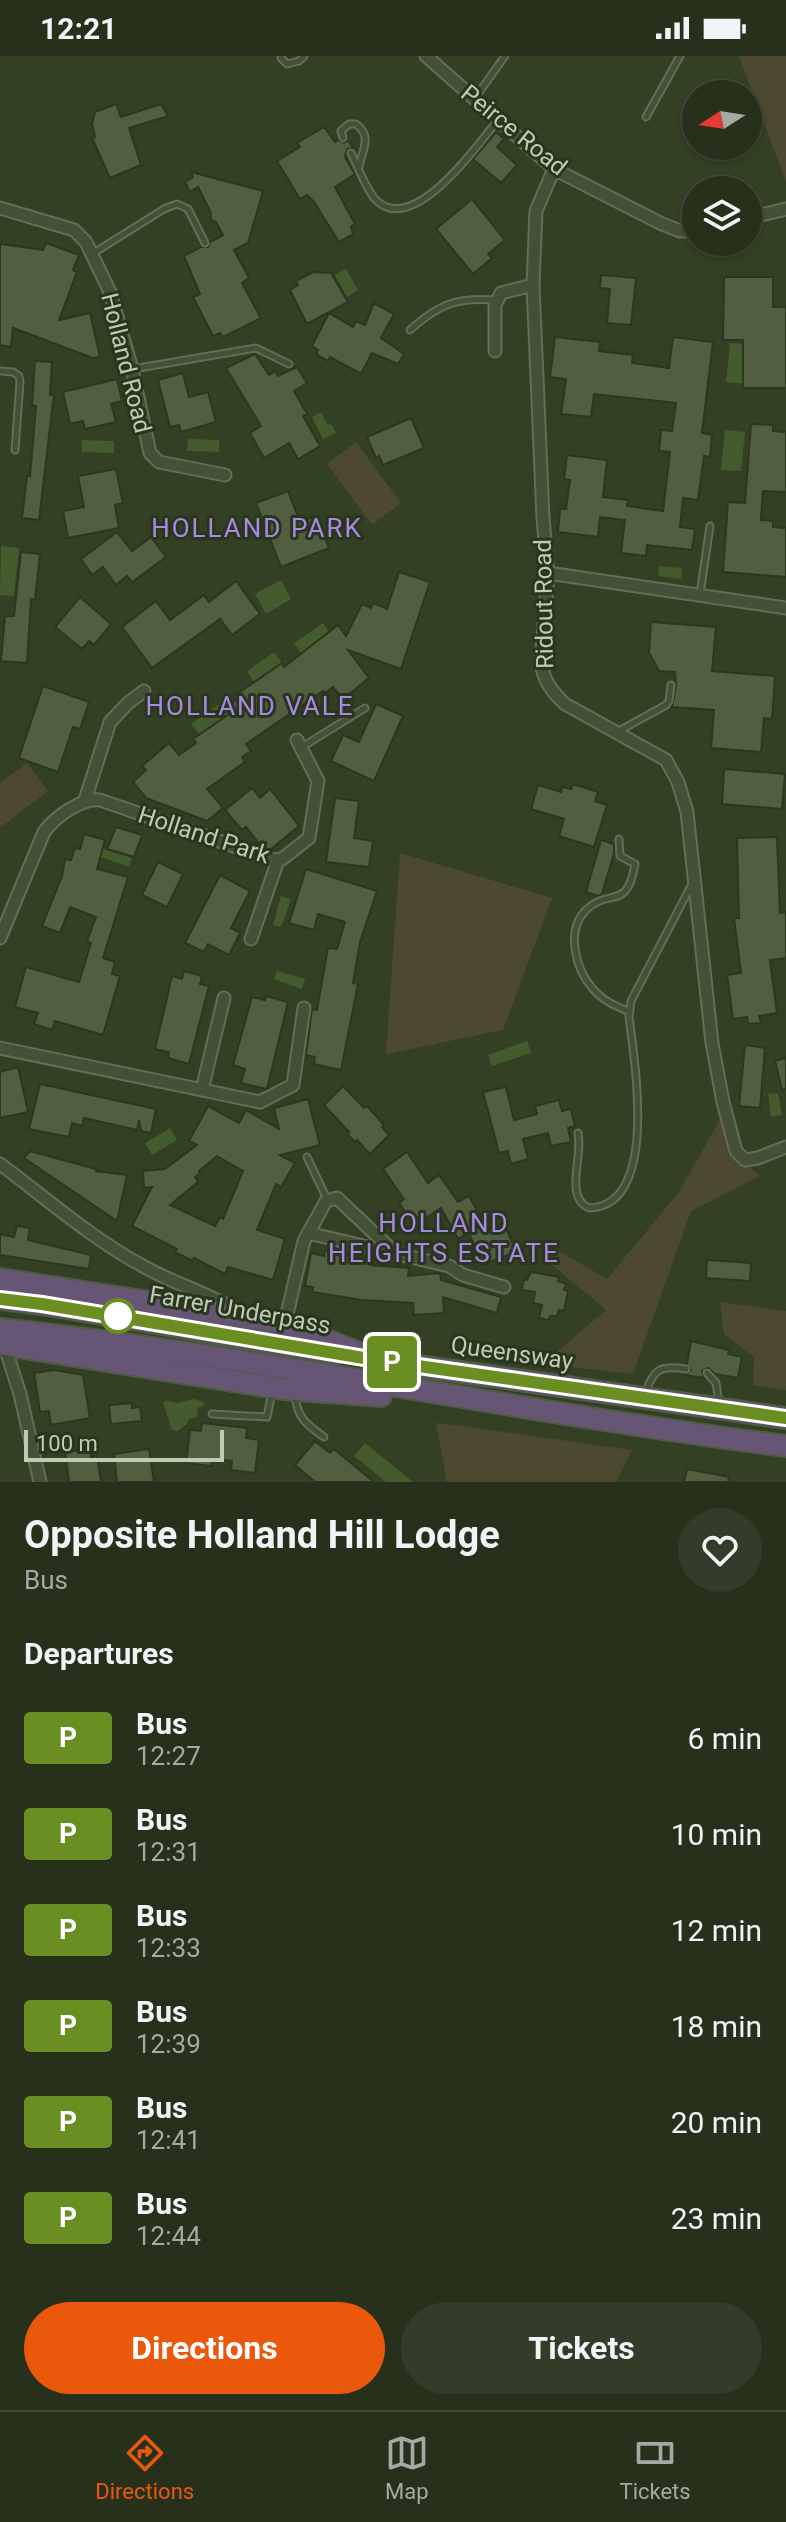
<!DOCTYPE html>
<style>
body{margin:0;font-family:Roboto,sans-serif;background:#323c28;color:#f1f3f6;height:100vh;display:flex;flex-direction:column;font-size:30px;white-space:nowrap}
*{box-sizing:border-box;margin:0}
p{font-size:26px;color:#a4a9a3}
.icon{flex:none;width:44px;height:44px;fill:none;stroke:currentColor;stroke-width:2;stroke-linecap:round;stroke-linejoin:round}
.map{position:relative;height:1426px;overflow:hidden}
.panel{display:flex;flex-direction:column;background:#26301b;flex:1}
.panel>*{flex:none}
.badge{padding:0 16px;border-radius:6px;font-size:28px;line-height:52px}
.needle{width:52px;rotate:258deg}
.tools{position:absolute;left:682px;top:24px;display:grid;gap:16px}
.tools a{display:grid;place-items:center;width:80px;height:80px;border-radius:50%;background:#26301b;box-shadow:0 2px 6px #0004,0 0 0 2px #424b3a;font-size:40px}
.scale{position:absolute;left:24px;bottom:20px;width:200px;box-sizing:border-box;padding-left:8px;border:4px solid #bfcbb5;border-top:0;font-size:22px;line-height:28px;white-space:nowrap;color:#bfcbb5;-webkit-text-stroke:6px #29351d;paint-order:stroke}
.map>.badge{position:absolute;translate:-50% -50%;box-shadow:0 0 0 4px #fff}
h2{padding:0 24px;font-size:30px;line-height:72px}
.round{display:grid;place-items:center;flex:none;width:84px;height:84px;border-radius:42px;background:#323c28}
.summary{display:flex;align-items:center;justify-content:space-between;height:136px;padding:0 24px}
h1{font-size:38px;font-weight:700;line-height:60px}
.cta{display:flex;gap:16px;margin-top:auto;padding:16px 24px}
.cta a{flex:1;height:92px;border-radius:48px;background:#ea580c;color:#fff;font-size:32px;font-weight:700;line-height:92px;text-align:center}
.cta a+a{background:#323c28;color:#f1f3f6}
ul{padding:0;list-style:none}
li{display:flex;align-items:center;gap:24px;height:96px;padding:0 24px}
li div{flex:1}
li b{display:block;font-size:30px}
li em{font-style:normal}
li .badge{min-width:88px;font-weight:700;text-align:center}
.status{display:flex;justify-content:space-between;align-items:center;height:56px;padding:0 40px;background:#26301b;direction:ltr}
.status svg{height:22px;fill:currentColor}
.tab-bar{display:flex;justify-content:space-around;align-items:center;height:112px;border-top:2px solid #424b3a;background:#26301b;font-size:22px;color:#a4a9a3}
.tab-bar a{display:grid;justify-items:center;gap:4px}
.tab-bar .current{color:#ea580c}
.map>svg:first-child{display:block}
.green{fill:#4d4830}
.water{fill:#435b2d}
.building{fill:#515f40;stroke:#2b371f;stroke-width:2;fill-rule:evenodd}
.lines{fill:none;stroke-linecap:round;stroke-linejoin:round}
.lane-casing{stroke:#626e56;stroke-width:9}
.street-casing{stroke:#626e56;stroke-width:15}
.highway-casing{stroke:#4f5b43;stroke-width:24}
.lane{stroke:#445038;stroke-width:5}
.street{stroke:#445038;stroke-width:11}
.highway{stroke:#675576;stroke-width:20}
.line-casing{stroke:#fff;stroke-width:18}
.line{stroke:#6b8e23;stroke-width:12}
.stop-dot{fill:#fff;stroke:#6b8e23;stroke-width:4}
.labels{text-anchor:middle;dominant-baseline:central;stroke-width:6;stroke-linejoin:round;paint-order:stroke}
.street-label{font-size:24px;fill:#bfcbb5;stroke:#29351d}
.neighbourhood-label{font-size:26px;letter-spacing:2px;fill:#a889e2;stroke:#29351d}
</style>
<div class="status"><b>12:21</b><svg viewBox="0 0 49 12"><path d="M0 12V9h3v3zM5 12V6h3v6zM10 12V3h3v9zM15 12V0h3v12zM26 1h20v11H26zM47 4h2v5h-2z"/></svg></div>
<div class="map">
<svg width="786" height="1426" viewBox="0 0 786 1426">
<rect width="100%" height="100%" fill="#334024"/>
<path class="green" d="M739,0h47v126z
M356,386l45,61 -29,22 -45,-61z
M27,707l21,28 -48,37v-45z
M400,797l152,45 -49,132 -117,24z
M722,1060l11,37 27,23 -69,35 -58,163 -90,-10 63,-54 -55,-46 8,-13 48,28 72,-87z
M720,1246l66,9v79l-33,-5 1,-28 -30,-23z
M436,1367l12,1 184,26 -16,32h-169z"/>
<path class="water" d="M346,213l12,21 -11,7 -12,-22z
M730,287l20,1 -4,40 -20,-2z
M321,356l6,12 5,1 4,8 -13,6 -11,-22z
M725,374l20,2 -4,39 -20,-1z
M188,383l31,1v12l-32,-1z
M82,384l32,1v12l-32,-1z
M1,490l18,2 -5,48 -14,-1z
M659,510l23,2 -1,11 -23,-3z
M281,524l10,19 -25,15 -11,-20z
M323,567l6,9 -28,21 -7,-10z
M274,596l8,11 -28,19 -7,-11z
M223,645l9,11 -32,23 -9,-11z
M103,793l29,9 -3,9 -28,-10z
M281,840l10,3 -10,28 -8,-2z
M277,915l28,8 -3,10 -28,-10z
M527,985l4,12 -39,13 -4,-11z
M778,1037l4,22 -11,2 -3,-23z
M170,1072l7,12 -25,15 -7,-12z
M194,1343l9,3 1,4 -6,2 -1,9 -8,2 -2,5 -10,7 -5,-1 -9,-27 3,-2 12,2z
M365,1387l48,39h-27l-32,-26z"/>
<path class="building" d="M116,48l5,13 40,-13 7,12 -39,12 12,37 -31,13 -18,-40 3,-1 -3,-13 3,-12z
M324,71l11,15 3,-2 6,3 4,-3 5,8 -6,1 -2,8 10,17 -20,13 20,37 -4,3 2,7 -14,8 -25,-40 -7,-7 -7,4 -23,-38 23,-14 -3,-4z
M496,76l8,7 -7,8 20,18 -16,18 -28,-24z
M191,116l72,19 -15,52 -14,7 15,28 -7,5 19,35 -38,19 -3,-4 -7,3 -20,-39 7,-3 -16,-38 17,-9h7l2,-5 13,-7 -7,-13 -5,-2v-7l-13,-26 -8,5 -5,-10 8,-5z
M472,143l33,41 -17,14 4,4 -19,16 -37,-45z
M46,187l33,12 -6,15 4,2 -18,48 31,-7 10,44 -7,1 -80,-30 -2,19 -11,-2v-101l43,6z
M313,216l18,1 17,29 -41,22 -17,-34 8,-5 -2,-4z
M601,219l35,3 -5,47 -24,-2 3,-34 -10,-1z
M724,221h49v30h13v81h-43v-48h-20z
M374,247l20,11 -13,24 23,16 -6,10 -26,-11 -11,21 -31,-17 -2,4 -12,-7 2,-4 -6,-4 17,-33 24,14 3,-6 9,4z
M555,281l45,5 -1,9 34,4 -1,8 37,5 4,-31 40,5 -11,91 10,2 -2,22 -6,-1 -6,44 -15,-2 -3,29 15,2 -3,21 -45,-5 -1,11 -25,-3 4,-33 -25,-3 -2,20 -40,-5 2,-23h6l4,-29 -6,-1 3,-24 40,5 -4,37 25,3 -1,6 36,5 7,-59 -11,-1 2,-21 11,1 4,-28 -82,-9 -3,23 -30,-3 5,-35 -16,-2z
M255,298l14,21 6,-4 3,5 19,-9 10,16 -13,8 13,23 -4,2 17,30 -22,13 -9,-16 -25,15 -14,-25 11,-7 -35,-58z
M35,305l17,1 -2,33 4,-1 -15,126 -17,-2 5,-42h3l6,-70 -4,-1z
M183,317l6,24 19,-5 8,30 -35,10 -2,-7 -9,2 -12,-47z
M117,323l5,22 -11,3 5,18 -31,7 -2,-8 -13,3 -7,-32z
M411,362l13,30 -41,17 -4,-9 -3,2 -9,-21z
M751,368l22,1v6l13,1v60l-23,-1 -2,29 12,1v6l13,1v49l-63,-5 5,-70 17,1z
M116,413l7,34 -8,2 4,23 -51,10 -5,-27 21,-4 -6,-31z
M288,435l12,31 16,-6 13,32 -48,19 -25,-64z
M117,476l15,19 19,-14 15,20 -34,25 -5,-6 -11,9 -13,-18 -11,8 -11,-16z
M21,496l19,2 -5,46 -4,-1 -4,64 -26,-2 4,-45h9z
M399,516l31,10 -29,87 -53,-19 21,28 -26,21 -10,-12 -8,6 -2,-2 -77,53 5,7 -9,6 3,5 -38,27 16,19 -16,13 -61,-23 -13,-16 13,-12 -4,-4 27,-23 10,12 17,-12 -3,-4 42,-29 -4,-6 5,-4 -2,-4 48,-33 2,4 54,-42 8,11 16,-32 9,4 2,-5 14,6z
M236,525l24,33 -28,21 -12,-16 -68,49 -30,-41 34,-26 14,19 34,-25 5,7z
M80,541l31,27 -17,21 -5,-4 -7,8 -27,-22z
M651,566l65,5 -4,44 63,5 -3,43 -8,-1 -3,34 -50,-4 3,-38 -42,-3 4,-21 -1,-14 -16,-1 -10,-18z
M43,630l46,16 -9,27 -7,-2 -15,45 -39,-14z
M376,648l27,12 -29,65 -43,-20 12,-26 16,7z
M724,713l61,5 -3,35 -60,-5z
M573,728l25,8 -3,9 12,4 -13,42 -35,-11 5,-17 -33,-10 7,-24 23,7 1,-5 9,2z
M252,732l8,10 10,-9 29,37 -29,24 -8,-3 -16,-20 -4,3 -17,-20z
M335,742l24,3 -5,37 19,3 -4,26 -43,-5z
M116,771l26,8 -8,22 -27,-8z
M84,778l21,6 -8,29 31,8 -25,81 12,4 -3,12 8,2 -17,59 -48,-14 -3,9 -18,-6 4,-11 -23,-6 11,-40 53,15 12,-39 -4,-2 9,-24 -26,-10 -10,26 -18,-7 20,-50 3,-17 6,1 4,-12 5,1z
M777,781l3,76 6,-1v46l-16,2 7,53 -18,3 2,7 -13,1 -1,-7 -14,2 -6,-44 14,-2 -7,-55h5l-2,-80z
M601,784l13,4v9l-12,41 -4,2 -12,-4z
M158,806l25,12 -16,33 -25,-12z
M306,813l71,22 -17,51 -7,41 5,1 -17,86 -27,-6 1,-7 -9,-2 6,-46 5,1 11,-62 9,1 8,-27 -27,-8 -4,16 -25,-7z
M220,819l30,16 -19,37 9,5 -11,22 -21,-11 -4,8 -19,-9z
M184,915l18,5 -2,8 9,2 -20,78 -21,-6 1,-6 -14,-3 17,-73 10,3z
M266,940l22,6 -21,87 -26,-6 4,-14 -12,-4 19,-68 13,3z
M745,989l20,3 -5,60 -21,-2z
M786,1002v31l-4,1 -7,-29z
M18,1011l10,45 -28,6v-46z
M40,1028l116,25 -5,24 -10,-2 -2,-11 -2,10 -53,-12 -2,8 -10,-3 -3,14 -40,-8z
M343,1030l21,22 3,-2 17,19 -2,2 7,8 -19,19 -13,-14 -2,2 -8,-8 2,-2 -25,-27z
M506,1031l8,33 23,-6 -2,-8 24,-6 3,11 9,-2 4,17 -7,2 3,14 -20,4 -3,-13 -25,6 5,20 -17,5 -3,-13 -9,2 -16,-61z
M308,1043l12,46 -40,10 15,8 -14,24 -5,-3 -19,46 28,9 -12,41 -45,-13 -3,7 -31,-16 -1,3 -18,-9 2,-3 -45,-23 20,-39 -8,1 -1,-17 22,-2 32,-24 -8,-4 19,-35 31,17 7,-13 33,19 -5,-21zM217,1100l26,15 -20,48 -3,-2 -5,9 -45,-21 28,-23 -3,-5 5,-4 -1,-2z
M30,1095l66,18v2l31,4 -10,46 -93,-63z
M407,1096l21,31 11,-8 19,27 11,-6 19,34 16,-7 12,29 -34,13 -13,-32 -11,6 -17,-31 -26,18 -16,-23 5,-4 -21,-30z
M17,1170l13,2 -2,12 63,15 -2,14 -89,-14v-21l14,3z
M325,1195l46,9 -1,5 39,3 -1,8 32,-3 1,7 60,17 -4,16 -54,-16 1,16 -30,2 -1,-12 -51,-3 -50,-8 1,-5 -8,-1 6,-33 13,3z
M707,1204l44,3 -1,18 -44,-3z
M531,1216l28,5 -1,4 8,3 -2,6 4,1 -4,20 -5,-1 -2,6h-7l-1,4 -10,-2 3,-13 -9,-2 2,-11 -13,-2 2,-11 3,1z
M691,1285l38,9 -1,4 14,3 -4,21 -23,-4 -7,-6 -6,3 2,7 -19,-3 6,-5 -4,-6z
M55,1314l28,5 7,43 -39,7 -2,-14 -9,1 -6,-39z
M132,1347v5l8,-1 2,14 -31,3 -2,-19z
M202,1367l45,5 -1,10 13,2 -4,33 -24,-3 1,-9 -20,-2 -1,7 -25,-3 4,-33 11,1z
M315,1385l15,12 4,-4 40,33h-59l-20,-17z
M90,1393l1,8 6,-1 4,26h-32l-4,-30z
M149,1393l5,33h-37l-3,-28z
M687,1413l42,8 -1,5h-44z"/>
<g class="lines">
<g class="lane-casing">
<path id="lane" d="M281,2l6,6 12,-3 5,-5
M475,42l30,-42
M646,61l34,-61
M343,82l-2,-7 8,-7h7c17,13 6,26 3,43
M351,97c7,14 14,33 23,45 37,42 103,-52 123,-77
M92,198l72,-45 13,-5 11,5 17,34
M410,274c29,-26 47,-33 86,-30
M133,313l123,-21 33,16
M0,315l13,1 6,4 1,6 -5,68
M700,538l10,-68
M619,675l47,-26 3,-4 2,-16
M302,691l63,-39
M619,783l1,17 15,8c-8,48 -25,23 -49,46 -21,21 -10,60 7,79 10,12 23,17 37,23
M578,1077c5,26 -14,64 11,75 71,-2 45,-148 40,-192l2,-15 61,-117
M307,1101l20,42
M707,1317l9,10 3,21
M645,1337c9,-24 15,-28 41,-24
M295,1338c1,23 12,31 29,43
M212,1358l55,3 5,-25"/>
</g>
<g class="street-casing">
<path id="street" d="M426,0l128,113 108,55 18,7h16
M554,113l-18,42 -3,74 10,233 5,55 -7,90c3,18 11,29 24,41l101,56 12,22 9,30 25,231 11,59 13,49 9,9 13,-2 28,-11
M0,152l74,22 12,12 24,50 22,77 18,84 9,9 66,13
M748,162l38,-9
M495,295v-46l6,-12 32,-8
M548,517l238,35
M85,744l25,-78 18,-19 16,-12
M0,882l44,-106c11,-15 37,-34 56,-32l174,60 8,-1 27,-21 9,-57 -21,-41
M251,883l27,-79
M0,992l260,54 33,-17 11,-77
M202,1034l22,-92
M0,1108c46,34 91,74 141,101 31,18 64,27 95,45
M308,1177l141,33 14,9 41,12
M285,1267l19,-82 22,-40 11,-3 57,54
M4,1288l16,50 20,88"/>
</g>
<g class="highway-casing">
<path id="highway" d="M0,1223l285,44 91,37 410,58
M0,1243l42,5 294,49
M0,1273c264,28 523,84 786,117
M0,1288l284,45 97,7"/>
</g>
<use href="#lane" class="lane"/>
<use href="#street" class="street"/>
<use href="#highway" class="highway"/>
</g>
<g class="lines">
<g class="line-casing">
<path id="line" d="M0,1243l42,5 334,56 410,58"/>
</g>
<use href="#line" class="line"/>
</g>
<circle class="stop-dot" cx="118" cy="1260" r="16"/>
<g class="labels">
<g class="street-label">
<text transform="translate(514 74) rotate(39)">Peirce Road</text>
<text transform="translate(126 307) rotate(76)">Holland Road</text>
<text transform="translate(544 548) rotate(-91)">Ridout Road</text>
<text transform="translate(204 779) rotate(18)">Holland Park</text>
<text transform="translate(240 1254) rotate(10)">Farrer Underpass</text>
<text transform="translate(512 1297) rotate(8)">Queensway</text>
</g>
<g class="neighbourhood-label">
<text x="257" y="472">HOLLAND PARK</text>
<text x="250" y="650">HOLLAND VALE</text>
<text x="444" y="1167">HOLLAND<tspan x="444" dy="30">HEIGHTS ESTATE</tspan></text>
</g>
</g>
</svg>
<div class="tools">
<a><svg class="needle" viewBox="-14 -14 28 28"><path d="M0-13l5 13h-10z" fill="#e53935"/><path d="M0 13l5-13h-10z" fill="#a4a9a3"/></svg></a>
<a><svg class="icon" aria-label="layers" viewBox="0 0 24 24"><path d="M12 4l9 5-9 5-9-5zM3 14l9 5 9-5"/></svg></a>
</div>
<div class="scale">100 m</div>
<b class="badge" style="left:392px;top:1306px;background:#6b8e23;color:#fff">P</b>
</div>
<section class="panel">
<div class="summary"><div><h1>Opposite Holland Hill Lodge</h1><p>Bus</p></div><a class="round"><svg class="icon" aria-label="heart" viewBox="0 0 24 24"><path d="M12 20l-8-8c-3-5 5-10 8-4 3-6 11-1 8 4z"/></svg></a></div>
<h2>Departures</h2>
<ul>
<li><span class="badge" style="background:#6b8e23;color:#fff">P</span><div><b>Bus</b><p>12:27</p></div><em>6 min</em></li>
<li><span class="badge" style="background:#6b8e23;color:#fff">P</span><div><b>Bus</b><p>12:31</p></div><em>10 min</em></li>
<li><span class="badge" style="background:#6b8e23;color:#fff">P</span><div><b>Bus</b><p>12:33</p></div><em>12 min</em></li>
<li><span class="badge" style="background:#6b8e23;color:#fff">P</span><div><b>Bus</b><p>12:39</p></div><em>18 min</em></li>
<li><span class="badge" style="background:#6b8e23;color:#fff">P</span><div><b>Bus</b><p>12:41</p></div><em>20 min</em></li>
<li><span class="badge" style="background:#6b8e23;color:#fff">P</span><div><b>Bus</b><p>12:44</p></div><em>23 min</em></li>
</ul>
<div class="cta"><a>Directions</a><a>Tickets</a></div>
</section>
<nav class="tab-bar">
<a class="current"><svg class="icon" aria-label="directions" viewBox="0 0 24 24"><path d="M12 3l9 9-9 9-9-9zM9 14v-3h6M13 9l2 2-2 2"/></svg>Directions</a>
<a><svg class="icon" aria-label="map" viewBox="0 0 24 24"><path d="M3 6l6-2 6 2 6-2v14l-6 2-6-2-6 2zM9 4v14M15 6v14"/></svg>Map</a>
<a><svg class="icon" aria-label="tickets" viewBox="0 0 24 24"><path d="M3 7h18v10H3zM15 7v10"/></svg>Tickets</a>
</nav>
